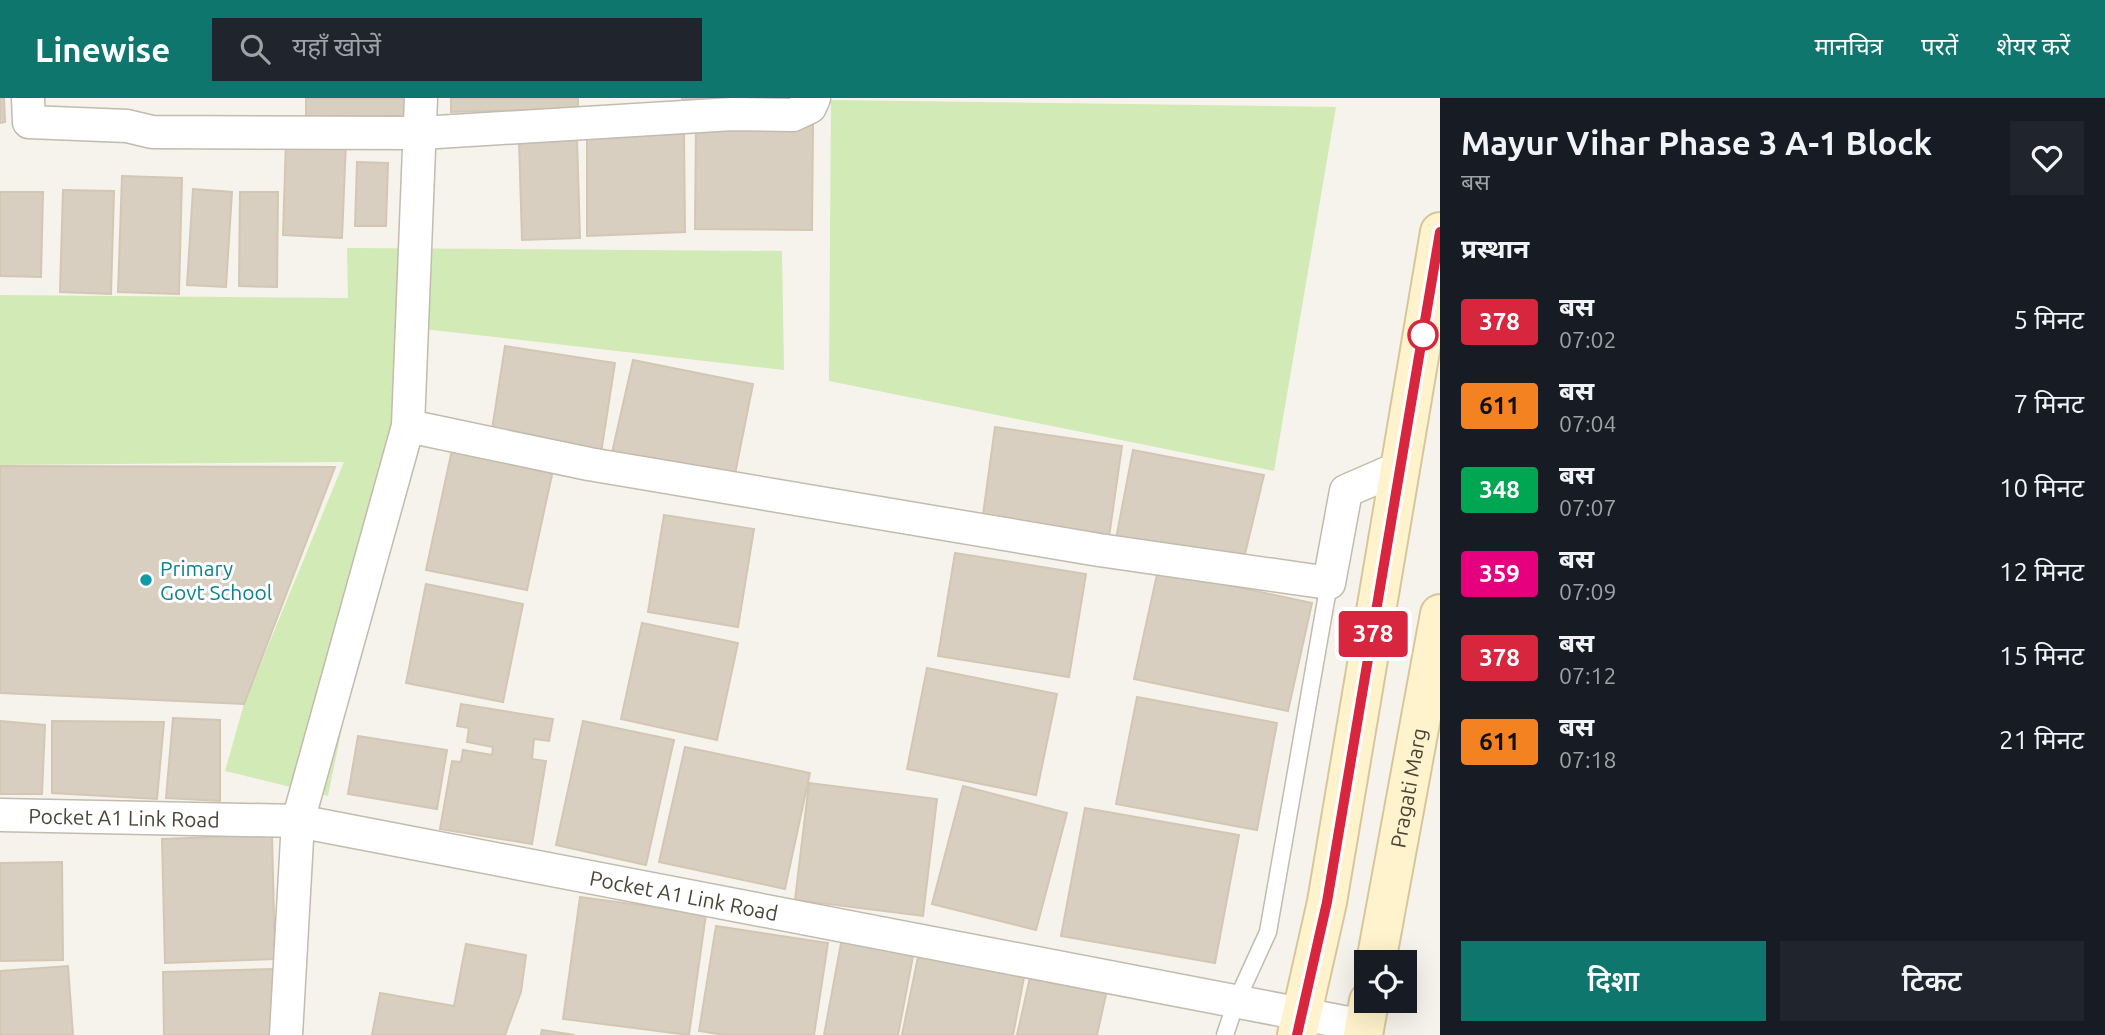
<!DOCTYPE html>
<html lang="hi">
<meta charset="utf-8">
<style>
body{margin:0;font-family:Ubuntu,"Noto Sans Devanagari",sans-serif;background:#20242c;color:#f1f3f6;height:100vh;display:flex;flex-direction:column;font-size:26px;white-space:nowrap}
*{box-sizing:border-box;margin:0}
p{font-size:23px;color:#9ea1a6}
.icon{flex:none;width:38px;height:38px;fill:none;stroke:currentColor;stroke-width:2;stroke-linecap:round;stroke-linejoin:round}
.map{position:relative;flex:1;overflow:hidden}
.side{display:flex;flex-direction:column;background:#171b24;width:665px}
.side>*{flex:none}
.badge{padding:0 14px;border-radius:5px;font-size:24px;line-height:46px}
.fabs{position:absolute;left:1354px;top:852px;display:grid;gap:14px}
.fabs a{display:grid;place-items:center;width:63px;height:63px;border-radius:0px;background:#171b24;box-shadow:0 7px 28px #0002;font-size:35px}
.map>.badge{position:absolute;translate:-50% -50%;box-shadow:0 0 0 4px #fff}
h2{padding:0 21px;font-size:26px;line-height:63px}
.round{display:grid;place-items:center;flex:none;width:74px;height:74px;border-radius:0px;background:#20242c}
.overview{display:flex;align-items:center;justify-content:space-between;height:119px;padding:0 21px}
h1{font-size:33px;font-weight:600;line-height:52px}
.cta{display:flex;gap:14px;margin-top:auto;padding:14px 21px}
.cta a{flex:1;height:80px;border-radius:0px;background:#0f766e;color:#fff;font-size:28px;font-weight:600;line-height:80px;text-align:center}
.cta a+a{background:#20242c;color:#f1f3f6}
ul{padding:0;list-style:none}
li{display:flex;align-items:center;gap:21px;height:84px;padding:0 21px}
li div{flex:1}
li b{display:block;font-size:26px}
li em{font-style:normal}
li .badge{min-width:77px;font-weight:700;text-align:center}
header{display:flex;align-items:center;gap:42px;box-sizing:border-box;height:98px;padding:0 35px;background:#0f766e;color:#fff}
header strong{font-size:33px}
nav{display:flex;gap:38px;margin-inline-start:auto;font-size:24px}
.search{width:490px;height:63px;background:#20242c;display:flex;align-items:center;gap:18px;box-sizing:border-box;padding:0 24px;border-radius:0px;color:#9ea1a6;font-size:26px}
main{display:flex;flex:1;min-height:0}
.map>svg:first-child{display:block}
.green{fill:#d2eab5}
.building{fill:#d8cfc1;stroke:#d3c7b4;stroke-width:2}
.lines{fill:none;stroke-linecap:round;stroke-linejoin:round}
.lane-casing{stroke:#c2bbae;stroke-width:19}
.street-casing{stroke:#c2bbae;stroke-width:35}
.secondary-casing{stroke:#d6c79b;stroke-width:42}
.lane{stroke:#fff;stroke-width:16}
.street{stroke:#fff;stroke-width:32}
.secondary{stroke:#fff3cd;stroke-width:38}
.line-casing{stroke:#fff;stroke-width:16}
.line{stroke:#d7263d;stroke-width:10}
.stop-dot{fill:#fff;stroke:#d7263d;stroke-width:3.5}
.culture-dot{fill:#0f9aa8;stroke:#fff;stroke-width:2.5}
.labels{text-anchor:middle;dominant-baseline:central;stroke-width:6;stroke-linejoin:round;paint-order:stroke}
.culture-label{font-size:21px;fill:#0d838f;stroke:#fff;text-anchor:start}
.street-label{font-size:21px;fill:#4b4439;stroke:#fff}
</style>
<header>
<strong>Linewise</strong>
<div class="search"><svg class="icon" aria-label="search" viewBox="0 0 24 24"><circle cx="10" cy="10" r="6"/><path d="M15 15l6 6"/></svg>यहाँ खोजें</div>
<nav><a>मानचित्र</a><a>परतें</a><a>शेयर करें</a></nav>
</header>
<main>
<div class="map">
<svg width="1440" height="937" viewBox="0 0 1440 937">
<rect width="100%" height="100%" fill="#f6f3ec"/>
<path class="green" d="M831,2l505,7 -62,364 -445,-90z
M347,150l435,3 2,119 -360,-41 -96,467 -103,-25 19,-67 100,-242 -344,3v-170l348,3z"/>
<path class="building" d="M0,0h4l1,24 -5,1z
M306,0h103v18h-103z
M451,0h127v11l-127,3z
M682,0h118v5h-118z
M696,26l117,1 -1,105 -117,-1z
M587,36h97l1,98 -98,4z
M577,40l3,100 -58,2 -3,-100z
M286,42l60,2 -4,96 -59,-3z
M357,64l31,1 -2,63h-31z
M122,78l60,2 -3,116 -61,-2z
M193,91l39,3 -6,95 -39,-2z
M63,92l51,1 -3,103 -51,-2z
M0,94h43l-2,85 -41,-1z
M240,94h38l-1,95 -38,-1z
M505,248l110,17 -14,90 -110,-17z
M633,262l120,24 -19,95 -123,-22z
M995,329l127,19 -14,98 -126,-22z
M452,352l101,20 -26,120 -101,-20z
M1133,352l131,25 -19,79 -130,-10z
M0,368l335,1 -91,237 -244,-11z
M664,417l90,14 -16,98 -90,-15z
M955,455l131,21 -17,103 -131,-21z
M1158,472l154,33 -24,108 -154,-32z
M426,486l97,20 -20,98 -97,-19z
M642,525l96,20 -21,97 -96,-21z
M927,570l130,26 -21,101 -129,-26z
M1137,599l140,26 -20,107 -141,-26z
M461,606l92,15 -4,22 -15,-2 -2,20 14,2 -14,83 -92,-15 12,-68 9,1 2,-12 29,5 1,-8 -26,-5 2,-14 -12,-2z
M173,620l47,2v81l-54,-3z
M0,623l45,4 -3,69h-42z
M52,623l112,1 -7,77 -105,-6z
M583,623l91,19 -28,125 -90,-20z
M358,638l89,14 -10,59 -89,-15z
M685,649l125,26 -25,116 -126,-27z
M809,685l128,16 -14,117 -128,-16z
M963,688l104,27 -31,117 -104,-26z
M1085,710l154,27 -24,128 -154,-27z
M272,737l3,124 -110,4 -3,-124z
M62,764l1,98 -63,1v-98z
M580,799l126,17 -17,121 -126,-16z
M716,828l112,17 -14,92h-89l-26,-4z
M842,840l72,13 -16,84h-74z
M466,846l60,11 -5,37 -16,43h-133l8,-42 74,13z
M919,854l106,20 -12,63h-111z
M68,868l5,69h-73v-64z
M274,871l2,66h-112l-1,-63z
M1031,875l76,17 -10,45h-80z
M542,932l33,5h-34z"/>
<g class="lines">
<g class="lane-casing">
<path id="lane" d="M1225,937l11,-33 32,-70 61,-349"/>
</g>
<g class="street-casing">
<g id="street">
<path d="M28,0l1,24 98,4 25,6 269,1 312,-19 60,1 17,-8 4,-9"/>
<path d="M408,328l181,38 510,86 230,33 17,-92 55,-24"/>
<path id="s1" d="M0,717l298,6 1066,205"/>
<path d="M286,937l12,-214 110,-395 13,-328"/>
</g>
</g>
<g class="secondary-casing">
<g id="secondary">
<path id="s2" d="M1376,864l64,-348"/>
<path d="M1297,937l30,-133 113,-670"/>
<path d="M1363,937l6,-34"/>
</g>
</g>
<use href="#lane" class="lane"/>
<use href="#street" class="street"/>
<use href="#secondary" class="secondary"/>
</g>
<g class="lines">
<g class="line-casing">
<path id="line" d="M1297,937l30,-133 113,-670"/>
</g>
<use href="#line" class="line"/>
</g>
<circle class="stop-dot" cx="1423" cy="237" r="14"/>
<circle class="culture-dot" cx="146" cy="482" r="7"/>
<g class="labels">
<g class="culture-label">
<text x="160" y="470">Primary<tspan x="160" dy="24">Govt School</tspan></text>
</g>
<g class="street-label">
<text stroke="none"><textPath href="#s2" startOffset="177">Pragati Marg</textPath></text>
<text stroke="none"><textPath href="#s1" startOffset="124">Pocket A1 Link Road</textPath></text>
<text stroke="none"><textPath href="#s1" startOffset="691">Pocket A1 Link Road</textPath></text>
</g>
</g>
</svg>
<div class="fabs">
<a><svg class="icon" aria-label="locate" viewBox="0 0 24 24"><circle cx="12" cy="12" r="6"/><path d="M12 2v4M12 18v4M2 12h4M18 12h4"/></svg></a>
</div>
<b class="badge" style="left:1373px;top:536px;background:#d7263d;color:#fff">378</b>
</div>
<section class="side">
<div class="overview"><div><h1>Mayur Vihar Phase 3 A-1 Block</h1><p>बस</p></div><a class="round"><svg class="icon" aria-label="heart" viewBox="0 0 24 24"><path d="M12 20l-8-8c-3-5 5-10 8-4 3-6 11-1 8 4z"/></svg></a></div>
<h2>प्रस्थान</h2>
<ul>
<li><span class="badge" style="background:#d7263d;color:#fff">378</span><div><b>बस</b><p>07:02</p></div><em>5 मिनट</em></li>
<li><span class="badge" style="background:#f58220;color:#111">611</span><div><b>बस</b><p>07:04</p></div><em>7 मिनट</em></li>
<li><span class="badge" style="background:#00a651;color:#fff">348</span><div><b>बस</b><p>07:07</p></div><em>10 मिनट</em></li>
<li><span class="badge" style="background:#e6007e;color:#fff">359</span><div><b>बस</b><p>07:09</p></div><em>12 मिनट</em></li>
<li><span class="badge" style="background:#d7263d;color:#fff">378</span><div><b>बस</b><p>07:12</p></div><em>15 मिनट</em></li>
<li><span class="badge" style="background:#f58220;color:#111">611</span><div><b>बस</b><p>07:18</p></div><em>21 मिनट</em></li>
</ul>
<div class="cta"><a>दिशा</a><a>टिकट</a></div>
</section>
</main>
